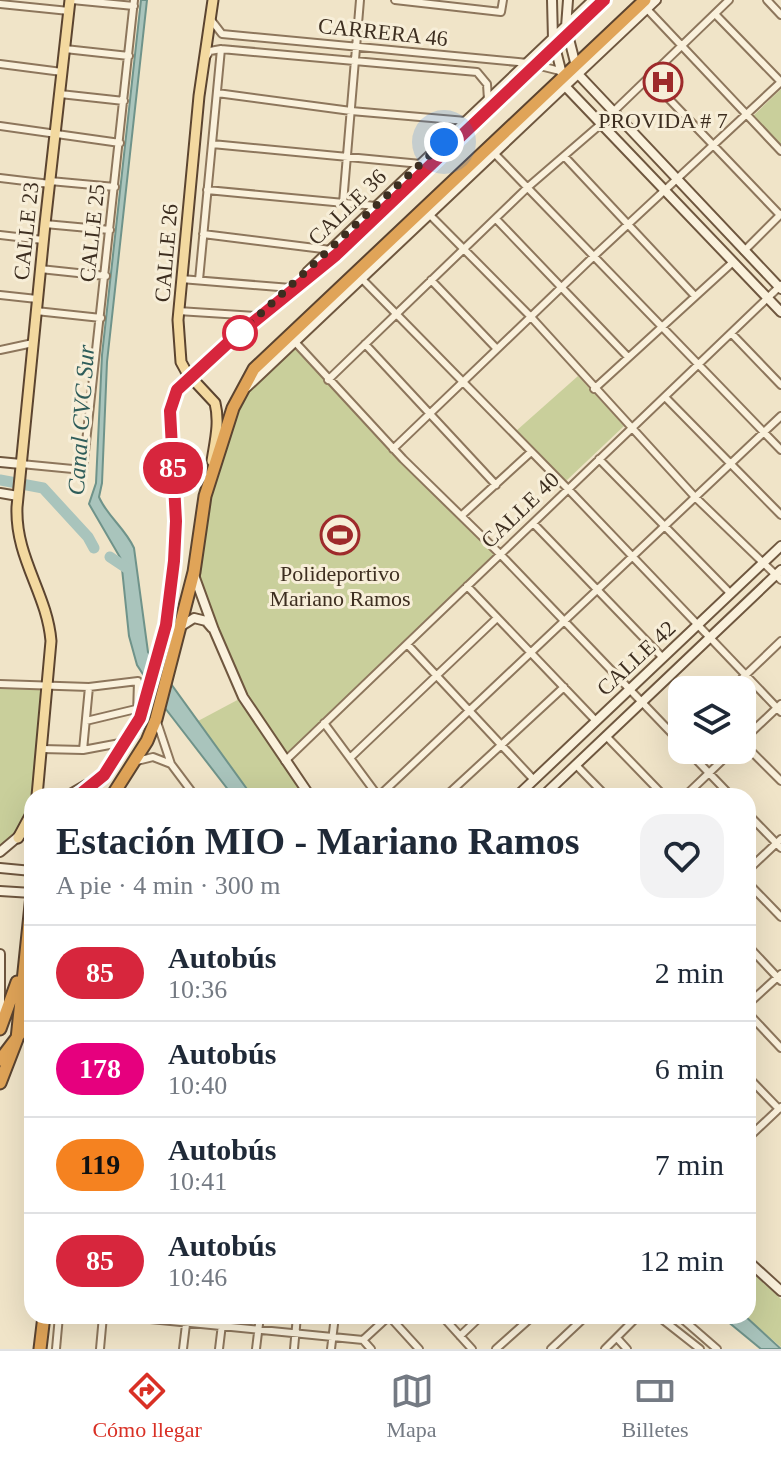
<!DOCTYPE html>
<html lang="es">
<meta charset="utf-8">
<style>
body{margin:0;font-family:Georgia,serif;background:#f2f2f3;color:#1f2937;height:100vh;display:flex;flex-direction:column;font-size:30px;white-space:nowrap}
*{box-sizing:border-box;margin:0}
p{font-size:26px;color:#747a83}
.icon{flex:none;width:44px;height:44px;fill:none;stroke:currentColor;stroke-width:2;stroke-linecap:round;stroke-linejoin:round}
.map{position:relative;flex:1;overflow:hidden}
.panel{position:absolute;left:24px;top:788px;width:732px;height:536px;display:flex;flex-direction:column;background:#fff;border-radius:24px;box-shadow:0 8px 32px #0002}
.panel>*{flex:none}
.badge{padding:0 16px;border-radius:26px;font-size:28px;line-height:52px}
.tools{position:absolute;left:668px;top:676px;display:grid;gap:16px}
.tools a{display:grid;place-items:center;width:88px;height:88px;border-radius:16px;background:#fff;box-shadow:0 8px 32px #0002;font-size:40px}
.you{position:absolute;width:40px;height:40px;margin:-20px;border:6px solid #fff;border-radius:50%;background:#1a73e8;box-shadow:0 0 0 12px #1a73e833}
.map>.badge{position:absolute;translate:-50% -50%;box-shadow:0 0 0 4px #fff}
.round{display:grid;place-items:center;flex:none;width:84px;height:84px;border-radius:24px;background:#f2f2f3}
.headline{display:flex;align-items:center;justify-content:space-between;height:136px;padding:0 32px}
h1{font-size:38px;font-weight:700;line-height:60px}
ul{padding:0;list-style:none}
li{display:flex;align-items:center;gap:24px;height:96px;padding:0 32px;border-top:2px solid #e0e1e3}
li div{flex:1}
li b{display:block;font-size:30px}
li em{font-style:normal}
li .badge{min-width:88px;font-weight:700;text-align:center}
.tabs{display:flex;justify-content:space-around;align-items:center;height:112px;border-top:2px solid #e0e1e3;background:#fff;font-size:22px;color:#747a83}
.tabs a{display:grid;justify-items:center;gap:4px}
.tabs .current{color:#d93025}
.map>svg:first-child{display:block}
.green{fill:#c9cf9b}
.water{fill:#a9c4bc;stroke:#6f938a;stroke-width:2}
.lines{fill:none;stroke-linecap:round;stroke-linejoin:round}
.river{stroke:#a9c4bc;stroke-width:11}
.street-casing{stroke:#8d765c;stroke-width:10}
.secondary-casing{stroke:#6f573f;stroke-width:12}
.primary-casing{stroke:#5b4430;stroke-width:13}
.highway-casing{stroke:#5b4430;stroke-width:15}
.street{stroke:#faf1dc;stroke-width:6}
.secondary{stroke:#faf1dc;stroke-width:8}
.primary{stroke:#f3d9a0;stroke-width:9}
.highway{stroke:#e0a458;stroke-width:11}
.line-casing{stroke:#fff;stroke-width:18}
.line{stroke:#d7263d;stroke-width:12}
.walk{stroke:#3d2e20;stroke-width:8;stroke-dasharray:0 14.4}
.stop-dot{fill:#fff;stroke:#d7263d;stroke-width:4}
.labels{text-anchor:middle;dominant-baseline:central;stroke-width:6;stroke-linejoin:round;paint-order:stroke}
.street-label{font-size:22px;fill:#3d2e20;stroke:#f7eed8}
.poi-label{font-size:22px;fill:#3d2e20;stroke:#f7eed8}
.water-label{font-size:24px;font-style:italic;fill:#2f5d5a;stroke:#f7eed8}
</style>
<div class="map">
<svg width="781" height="1349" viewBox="0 0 781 1349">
<rect width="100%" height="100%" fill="#f0e4c8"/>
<path class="green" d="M781,89v56l-28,-29z
M296,343l32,37 172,174 -215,206 25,36h-58l-54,-75 45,-24 -48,-115 10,-86 34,-100z
M578,376l46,50 -58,55 -50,-50z
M0,684l48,3 -11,109h-5v29l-32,27z
M748,1269l33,30v48l-36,-31h3z"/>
<path class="water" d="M141,0h6l-40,362 -5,121 -3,14c8,19 26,31 35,51l14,104 104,144h-19l-68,-88 -28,-43 -8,-29 -8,-77 -32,-55 7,-21 6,-128z
M721,1316h24l36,33h-20z"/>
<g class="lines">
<path class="river" d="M0,480l43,8 45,49 6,11
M110,557l18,12"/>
<g class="street-casing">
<path id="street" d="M72,0l62,6
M395,0l106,12 2,-12
M767,0l14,15
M0,4l69,7
M647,9l134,142
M715,14l66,68
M212,21l10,13 306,29 36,9
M65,49l64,7
M206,57l4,-6 11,-2 256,23 10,12 1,16
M0,64l62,8
M649,78l131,137
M217,93l134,18 115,10
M60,94l64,7
M613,112l116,-112
M0,126l120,17
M212,144l209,20
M494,153l287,297
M564,156l131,140
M0,178l50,6
M50,181l65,6
M207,190l169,16
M343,203l17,-203
M430,215l101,102 164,180 86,83
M496,219l132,138
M45,224l65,6
M203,234l128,16
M0,235l43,5
M744,251l37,-37
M40,269l66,7
M181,279l110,9
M362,279l206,210 213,223
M199,280l22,-231
M431,280l66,69
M0,295l37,4
M36,311l65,7
M178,311l79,5
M731,333l50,52
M296,343l107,116 97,95 182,190
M365,344l131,141
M0,350l33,-7
M328,380l200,-193 73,-63
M594,389l139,-127
M665,397l116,118
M393,449l201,-193 187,-174
M599,459l132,135
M21,464l62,6 51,-470
M461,516l70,-64
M533,523l130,135
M467,586l129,135
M407,644l127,136
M0,684l89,3 49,-6 -1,34
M730,690l51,-49
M86,721l50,-12
M157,722l14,42 24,32
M324,723l54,73
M606,736l58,60
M742,741l39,-37
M742,742l39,39
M42,749l41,1 37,-7 4,2
M83,750l6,-63
M687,750l44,46
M350,758l147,-140
M137,761l16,-4 18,7
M285,761l496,-476
M576,765l30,31
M379,796l402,-380
M446,796l118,-109
M685,796l48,-46
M748,814l33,34
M748,870l33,-31
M748,883l33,34
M748,946l33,35
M748,1004l33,-30
M748,1013l33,35
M748,1077l31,32
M748,1138l33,-31
M120,1316l243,24 8,9
M389,1316l30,33
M442,1316l30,33
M658,1316l42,33
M679,1316l38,33
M460,1336l21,-20
M617,1338l10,11
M363,1340l26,-24
M56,1349l3,-33
M100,1349l3,-33
M183,1349l4,-33
M219,1349l4,-33
M256,1349l4,-33
M294,1349l3,-33
M331,1349l4,-33
M496,1349l37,-33
M551,1349l35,-33
M605,1349l33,-33"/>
</g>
<g class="secondary-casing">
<path id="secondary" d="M552,0l1,39 12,47 216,226
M568,0l-2,27 12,47 203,215
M307,272l286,-272
M247,387l409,-387
M0,462l21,2
M0,493l18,3
M194,575l20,55 29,67 67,99
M180,627l14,-9 12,3 6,7
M67,796l19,-11
M517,796l264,-250
M543,796l238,-226
M0,852l32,-27
M0,868l32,3
M0,891l32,2
M0,954v61
M748,1261l33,30"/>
</g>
<g class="primary-casing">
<path id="primary" d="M212,461c3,-20 8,-38 3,-58l-28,-30 -6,-11 -3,-42 21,-224 14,-96
M37,796l14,-155c-4,-48 -36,-83 -34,-134l28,-283 25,-224
M18,838l14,-26"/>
</g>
<g class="highway-casing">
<path id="highway" d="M78,796l26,-21 33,-50 29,-100 8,-64 2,-40 -6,-110 7,-21 52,-48 107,-87 268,-255
M112,796l35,-55 9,-22 38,-147 11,-76 28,-88 21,-39 391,-369
M0,1029l17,-47
M0,1060l22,-29 10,-7
M0,1083l17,-44 15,-144
M40,1349l4,-33"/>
</g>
<use href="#street" class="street"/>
<use href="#secondary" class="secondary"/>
<use href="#primary" class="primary"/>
<use href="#highway" class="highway"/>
</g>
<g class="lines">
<g class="line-casing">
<path id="line" d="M78,796l26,-21 36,-57 26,-93 8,-64 2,-40 -6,-110 7,-21 52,-48 107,-87 268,-255"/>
</g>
<use href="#line" class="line"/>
<path class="walk" d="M240,333l204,-191"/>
</g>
<defs>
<g id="hospital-ring" transform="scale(2)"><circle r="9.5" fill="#f7eed8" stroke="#9e2a2b" stroke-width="1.5"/><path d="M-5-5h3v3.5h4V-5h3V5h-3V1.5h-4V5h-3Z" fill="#9e2a2b"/></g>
<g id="stadium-ring" transform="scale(2)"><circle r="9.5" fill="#f7eed8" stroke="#9e2a2b" stroke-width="1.5"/><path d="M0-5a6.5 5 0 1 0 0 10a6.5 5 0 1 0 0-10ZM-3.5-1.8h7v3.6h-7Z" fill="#9e2a2b"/></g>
</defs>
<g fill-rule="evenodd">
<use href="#hospital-ring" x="663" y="82"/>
<use href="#stadium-ring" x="340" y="535"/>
</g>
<circle class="stop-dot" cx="240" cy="333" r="16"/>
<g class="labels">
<g class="street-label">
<text transform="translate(383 32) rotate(6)">CARRERA 46</text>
<text transform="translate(347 207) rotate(-44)">CALLE 36</text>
<text transform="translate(26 231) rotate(-84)">CALLE 23</text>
<text transform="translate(92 233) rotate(-84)">CALLE 25</text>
<text transform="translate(166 253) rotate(-85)">CALLE 26</text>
<text transform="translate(520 510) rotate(-44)">CALLE 40</text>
<text transform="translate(636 658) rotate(-43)">CALLE 42</text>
</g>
<g class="poi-label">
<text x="663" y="120">PROVIDA # 7</text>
<text x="340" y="573">Polideportivo<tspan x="340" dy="25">Mariano Ramos</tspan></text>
</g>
<g class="water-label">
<text transform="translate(81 420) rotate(-86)">Canal CVC Sur</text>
</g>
</g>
</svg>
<div class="tools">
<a><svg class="icon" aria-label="layers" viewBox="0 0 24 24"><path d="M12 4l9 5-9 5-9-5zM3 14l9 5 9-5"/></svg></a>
</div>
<div class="you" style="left:444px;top:142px"></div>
<b class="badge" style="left:173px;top:468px;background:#d7263d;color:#fff">85</b>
<section class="panel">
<div class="headline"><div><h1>Estación MIO - Mariano Ramos</h1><p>A pie · 4 min · 300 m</p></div><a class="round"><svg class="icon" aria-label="heart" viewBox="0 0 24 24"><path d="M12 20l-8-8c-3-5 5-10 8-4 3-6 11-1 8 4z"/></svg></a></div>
<ul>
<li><span class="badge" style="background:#d7263d;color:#fff">85</span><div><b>Autobús</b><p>10:36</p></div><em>2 min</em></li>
<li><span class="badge" style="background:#e6007e;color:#fff">178</span><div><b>Autobús</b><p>10:40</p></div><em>6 min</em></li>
<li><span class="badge" style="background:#f58220;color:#111">119</span><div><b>Autobús</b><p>10:41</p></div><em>7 min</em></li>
<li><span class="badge" style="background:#d7263d;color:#fff">85</span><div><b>Autobús</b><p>10:46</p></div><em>12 min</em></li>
</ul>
</section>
</div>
<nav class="tabs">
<a class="current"><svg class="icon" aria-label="directions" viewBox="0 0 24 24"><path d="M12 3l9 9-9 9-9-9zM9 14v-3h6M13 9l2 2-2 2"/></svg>Cómo llegar</a>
<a><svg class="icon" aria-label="map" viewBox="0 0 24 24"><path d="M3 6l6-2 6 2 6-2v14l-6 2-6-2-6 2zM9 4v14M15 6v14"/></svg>Mapa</a>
<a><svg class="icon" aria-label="tickets" viewBox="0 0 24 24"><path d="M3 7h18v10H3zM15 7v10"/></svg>Billetes</a>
</nav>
